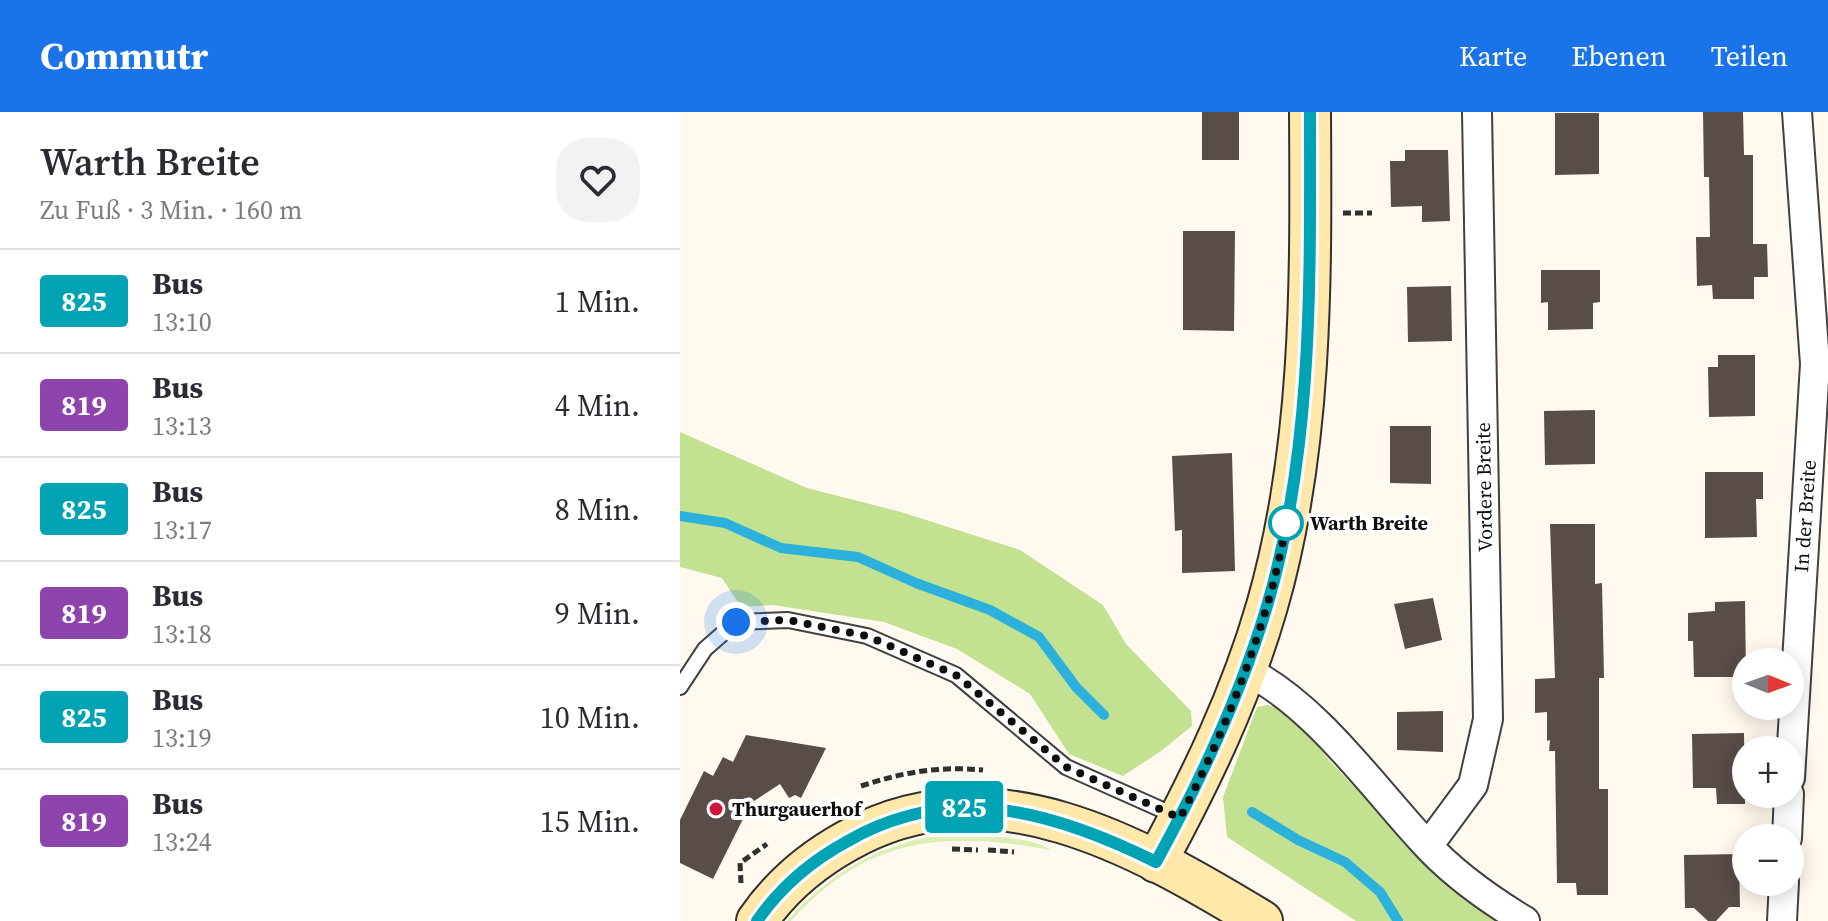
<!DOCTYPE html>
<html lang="de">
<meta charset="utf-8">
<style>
body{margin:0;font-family:"Source Serif 4",serif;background:#f2f2f3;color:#2b2b33;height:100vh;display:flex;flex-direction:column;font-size:30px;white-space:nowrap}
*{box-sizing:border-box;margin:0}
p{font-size:26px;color:#7c7c81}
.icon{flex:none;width:44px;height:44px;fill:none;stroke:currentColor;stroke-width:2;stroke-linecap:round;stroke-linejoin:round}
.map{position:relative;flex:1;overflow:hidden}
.side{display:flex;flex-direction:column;background:#fff;width:680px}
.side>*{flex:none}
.badge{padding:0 16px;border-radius:6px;font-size:28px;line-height:52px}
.needle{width:52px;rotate:91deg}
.tools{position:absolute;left:1052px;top:536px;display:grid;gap:16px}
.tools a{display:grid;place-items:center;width:72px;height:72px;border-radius:50%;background:#fff;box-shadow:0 4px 20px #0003;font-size:40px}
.you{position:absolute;width:40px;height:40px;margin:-20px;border:6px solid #fff;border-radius:50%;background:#1a73e8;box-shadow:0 0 0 12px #1a73e833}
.map>.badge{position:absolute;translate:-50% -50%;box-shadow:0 0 0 4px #fff}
.round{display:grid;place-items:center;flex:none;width:84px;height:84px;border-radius:32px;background:#f2f2f3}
.overview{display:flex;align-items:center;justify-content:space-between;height:136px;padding:0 40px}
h1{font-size:38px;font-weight:600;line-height:60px}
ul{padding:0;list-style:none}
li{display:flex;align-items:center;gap:24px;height:104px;padding:0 40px;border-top:2px solid #e1e1e2}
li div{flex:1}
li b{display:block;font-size:30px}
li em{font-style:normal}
li .badge{min-width:88px;font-weight:700;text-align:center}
header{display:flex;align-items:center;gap:48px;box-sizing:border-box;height:112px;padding:0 40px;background:#1a73e8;color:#fff}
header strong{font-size:38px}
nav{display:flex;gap:44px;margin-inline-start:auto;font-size:28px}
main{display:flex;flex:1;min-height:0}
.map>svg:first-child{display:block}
.green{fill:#dbeeb4}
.forest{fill:#c2e191}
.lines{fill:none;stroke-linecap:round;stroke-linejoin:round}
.stream{stroke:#2cb1dc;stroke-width:10}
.building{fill:#584d49}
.lane-casing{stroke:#414141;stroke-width:18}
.street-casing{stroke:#414141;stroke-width:32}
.secondary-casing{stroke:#303030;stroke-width:44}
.path{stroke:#303030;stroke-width:5;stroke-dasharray:8 4;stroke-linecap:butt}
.lane{stroke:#fff;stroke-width:14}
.street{stroke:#fff;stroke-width:28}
.secondary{stroke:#ffe8aa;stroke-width:40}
.line-casing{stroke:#fff;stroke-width:18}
.line{stroke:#00a3b4;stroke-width:12}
.walk{stroke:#0e0e0e;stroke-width:8;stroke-dasharray:0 14.4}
.stop-dot{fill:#fff;stroke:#00a3b4;stroke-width:4}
.poi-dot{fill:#ce163b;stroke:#fff;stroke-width:3}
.labels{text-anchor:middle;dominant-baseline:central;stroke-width:8;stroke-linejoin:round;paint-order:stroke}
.street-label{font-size:20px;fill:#0e0e0e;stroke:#fff}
.stop-label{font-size:20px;font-weight:bold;fill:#0e0e0e;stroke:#fff;text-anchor:start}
.poi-label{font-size:20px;font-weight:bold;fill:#0e0e0e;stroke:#fff;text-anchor:start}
</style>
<header>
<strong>Commutr</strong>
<nav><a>Karte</a><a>Ebenen</a><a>Teilen</a></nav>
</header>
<main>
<section class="side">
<div class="overview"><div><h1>Warth Breite</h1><p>Zu Fuß · 3 Min. · 160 m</p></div><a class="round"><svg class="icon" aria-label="heart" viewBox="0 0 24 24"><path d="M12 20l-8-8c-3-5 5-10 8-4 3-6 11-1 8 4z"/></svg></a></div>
<ul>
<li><span class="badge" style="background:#00a3b4;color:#fff">825</span><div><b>Bus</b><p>13:10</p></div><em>1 Min.</em></li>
<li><span class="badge" style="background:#8e44ad;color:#fff">819</span><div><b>Bus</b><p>13:13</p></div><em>4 Min.</em></li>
<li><span class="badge" style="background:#00a3b4;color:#fff">825</span><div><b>Bus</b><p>13:17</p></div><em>8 Min.</em></li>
<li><span class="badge" style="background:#8e44ad;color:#fff">819</span><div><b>Bus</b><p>13:18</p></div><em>9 Min.</em></li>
<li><span class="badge" style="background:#00a3b4;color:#fff">825</span><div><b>Bus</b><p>13:19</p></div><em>10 Min.</em></li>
<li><span class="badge" style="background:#8e44ad;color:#fff">819</span><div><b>Bus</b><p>13:24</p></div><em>15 Min.</em></li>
</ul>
</section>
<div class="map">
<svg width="1148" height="809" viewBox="0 0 1148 809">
<rect width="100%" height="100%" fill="#fff9ef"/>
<path class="green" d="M256,723c28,0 92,-1 115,15 -106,-19 -183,-15 -260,71h-4c41,-47 88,-74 149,-86z"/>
<path class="forest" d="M0,320l127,56 94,24 119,38 83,55 23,39 65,67 1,15 -31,25 -38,25 -54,-22 -39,-60 -73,-45 -73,-27 -111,-17 -32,2 -19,-29 -42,-11z
M587,593c26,4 46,36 63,56 56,61 115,109 180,160h-154l-129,-84 -4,-40 34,-90z"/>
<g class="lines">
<path class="stream" d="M0,404l45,7 56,25 77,9 58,26 74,27 49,27 37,50 28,28
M572,700l46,28 47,22 35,30 18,29"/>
</g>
<path class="building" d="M522,0h37v48h-37z
M1023,0h40l1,43h9v89h14l1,33h-14v22h-41l-1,-14 -15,1 -1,-49h14l-1,-60h-5z
M875,1h44v61l-44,1z
M725,38h43l2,71 -28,1v-16l-31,1 -1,-46h15z
M503,119h52l-1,100 -51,-1z
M861,158h59v32l-7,1v26l-45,1v-28l-7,1z
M771,174l1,55 -44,1 -1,-55z
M1038,243h37v61l-46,1 -1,-50h10z
M915,298v54l-50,1 -1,-54z
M710,314h41v58l-41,-1z
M552,341l3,118 -53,2v-43l-7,1 -3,-75z
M1025,360h58v27h-7l1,38 -52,1z
M870,412h45v60l7,-1 2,95h-5v111h9v106h-31l-1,-12h-19l-2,-132h-6l1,-11 -3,1v-29l-12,1v-34l20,-1z
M753,486l9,42 -37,9 -11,-45z
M1065,489l1,76h-52l-1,-36h-5v-28l27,-2v-9z
M763,599v41l-46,-2v-38z
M1064,621l1,71h-28l-1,-16h-23l-1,-54z
M66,623l80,13 -25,50 -6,-3 -6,3 -9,-14 -29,19 -38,76 -33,-16v-43l24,-49 9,5 10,-19 10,5z
M1059,742l1,53h-11l-13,14h-8l-14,-13h-9l-1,-53z"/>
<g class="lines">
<g class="lane-casing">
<path id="lane" d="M0,575l25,-38 31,-27 52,-2 79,16 89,39 110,92 110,49"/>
</g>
<g class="street-casing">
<path id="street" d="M565,558c69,33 127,116 179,172 28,31 66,58 101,79
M1110,666l25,-414 -18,-252
M1107,726l2,-44
M748,734l45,-61 15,-66 -11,-607
M1102,809l2,-39"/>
</g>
<g class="secondary-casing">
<path id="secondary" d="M476,750c45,-83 85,-166 111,-256 46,-159 44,-330 43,-494
M77,809c24,-35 54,-60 90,-80 143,-81 291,5 415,80"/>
</g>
<path class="path" d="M663,101h29
M181,674c43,-14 77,-20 122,-16
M272,737l26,1
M308,738l26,2
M61,771l-1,-20 27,-19"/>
<use href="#lane" class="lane"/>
<use href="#street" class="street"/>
<use href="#secondary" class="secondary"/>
</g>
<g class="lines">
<g class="line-casing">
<path id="line" d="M77,809c24,-35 54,-60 91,-80 104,-60 207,-29 308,21 45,-82 84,-166 111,-256 47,-159 43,-330 43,-494"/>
</g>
<use href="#line" class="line"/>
<path class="walk" d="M56,510l52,-2 79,16 89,39 110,92 114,51c39,-75 72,-155 94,-237 4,-18 11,-45 12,-58"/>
</g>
<circle class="stop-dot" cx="606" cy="411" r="16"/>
<circle class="poi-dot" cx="36" cy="697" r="8"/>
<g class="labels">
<g class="street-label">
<text transform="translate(804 375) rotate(-91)">Vordere Breite</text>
<text transform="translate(1125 404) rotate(-86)">In der Breite</text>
</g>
<g class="stop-label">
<text x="630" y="411">Warth Breite</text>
</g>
<g class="poi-label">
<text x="52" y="697">Thurgauerhof</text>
</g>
</g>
</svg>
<div class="tools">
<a><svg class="needle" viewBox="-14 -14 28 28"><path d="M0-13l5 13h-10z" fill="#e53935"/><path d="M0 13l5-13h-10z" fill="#7c7c81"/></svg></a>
<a>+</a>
<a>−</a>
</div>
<div class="you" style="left:56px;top:510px"></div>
<b class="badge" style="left:284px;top:695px;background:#00a3b4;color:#fff">825</b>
</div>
</main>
